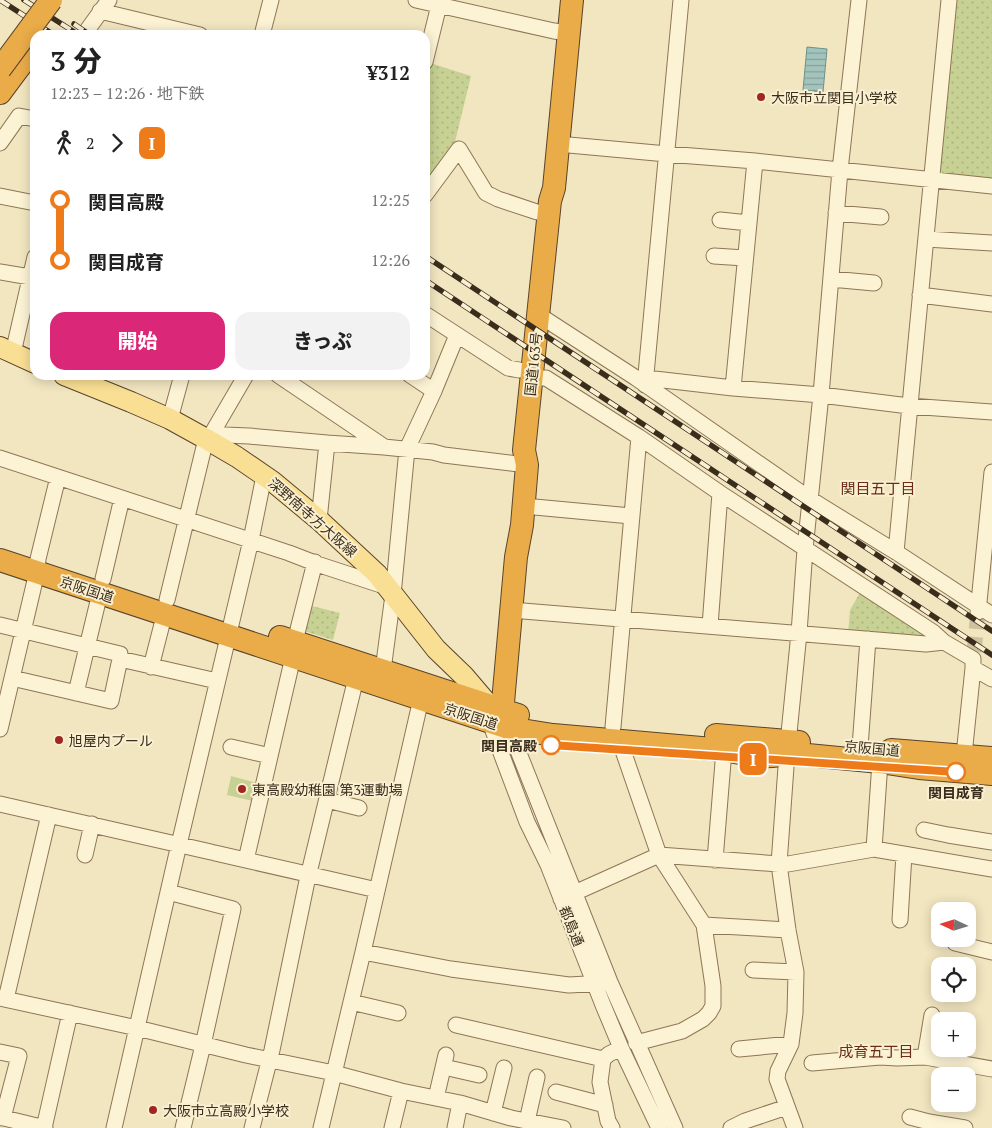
<!DOCTYPE html>
<html lang="ja">
<meta charset="utf-8">
<style>
body{margin:0;font-family:"PT Serif","Noto Sans JP",serif;background:#f2f2f2;color:#222;height:100vh;display:flex;flex-direction:column;font-size:19px;white-space:nowrap}
*{box-sizing:border-box;margin:0}
p{font-size:16px;color:#767676}
.icon{flex:none;width:28px;height:28px;fill:none;stroke:currentColor;stroke-width:2;stroke-linecap:round;stroke-linejoin:round}
.map{position:relative;flex:1;overflow:hidden}
.drawer{position:absolute;left:30px;top:30px;width:400px;height:350px;display:flex;flex-direction:column;background:#fff;border-radius:15px;box-shadow:0 2px 12px #0003}
.drawer>*{flex:none}
.badge{padding:0 10px;border-radius:8px;font-size:18px;line-height:32px}
.needle{width:32px;rotate:274deg}
.tools{position:absolute;left:931px;top:902px;display:grid;gap:10px}
.tools a{display:grid;place-items:center;width:45px;height:45px;border-radius:10px;background:#fff;box-shadow:0 2px 12px #0003;font-size:25px}
.map>.badge{position:absolute;translate:-50% -50%;box-shadow:0 0 0 2px #fff}
.legs{display:flex;align-items:center;gap:8px;height:55px;padding:0 20px;font-size:16px}
.legs p{margin-inline-start:auto}
.head{display:flex;align-items:center;justify-content:space-between;height:85px;padding:0 20px}
h1{font-size:28px;font-weight:800;line-height:38px}
.action{display:flex;gap:10px;margin-top:auto;padding:10px 20px}
.action a{flex:1;height:58px;border-radius:15px;background:#db2777;color:#fff;font-size:20px;font-weight:800;line-height:58px;text-align:center}
.action a+a{background:#f2f2f2;color:#222}
ul{padding:0 20px;list-style:none}
li{display:flex;align-items:center;gap:18px;height:60px;font-size:19px}
li i{display:grid;place-items:center;width:8px;height:100%;margin:0 6px;background:currentColor}
li i::after{content:'';width:12px;height:12px;margin:-6px;border:4px solid;border-radius:50%;background:#fff}
li p{margin-inline-start:auto}
li:first-child i{background:linear-gradient(#0000 50%,currentColor 0)}
li:last-child i{background:linear-gradient(currentColor 50%,#0000 0)}
.map>svg:first-child{display:block}
.green{fill:#c7d193}
.park{fill:url(#park-dots)}
.water{fill:url(#water-rules);stroke:#69938b}
.pier{fill:#f2e6c0}
.lines{fill:none;stroke-linecap:round;stroke-linejoin:round}
.minor-tunnel{stroke:#cdc19f;stroke-width:15;stroke-dasharray:15 8;stroke-linecap:butt}
.minor-casing{stroke:#8d7656;stroke-width:17}
.major-casing{stroke:#5a442b;stroke-width:22}
.highway-casing{stroke:#5a442b;stroke-width:24}
.minor{stroke:#fcf2d4;stroke-width:15}
.major{stroke:#f9df94;stroke-width:20}
.highway{stroke:#eaac48;stroke-width:22}
.rail-casing{stroke:#3b2d1c;stroke-width:5.5}
.rail{stroke:#f9efd1;stroke-width:4;stroke-dasharray:11;stroke-linecap:butt}
.highway-bridge-casing{stroke:#5a442b;stroke-width:24;stroke-linecap:butt}
.highway-bridge{stroke:#eaac48;stroke-width:22}
.line-1-casing{stroke:#fff;stroke-width:11}
.line-1{stroke:#ee7b1a;stroke-width:8}
.poi-dot{fill:#a22620;stroke:#f9efd1;stroke-width:2}
.stop-1-dot{fill:#fff;stroke:#ee7b1a;stroke-width:2.5}
.labels{text-anchor:middle;dominant-baseline:central;stroke-width:4;stroke-linejoin:round;paint-order:stroke}
.poi-label{font-size:14px;fill:#3b2d1c;stroke:#f9efd1;text-anchor:start}
.street-label{font-size:14px;fill:#3b2d1c;stroke:#f9efd1}
.stop-label{font-size:14px;font-weight:bold;fill:#3b2d1c;stroke:#f9efd1;text-anchor:end}
.neighbourhood-label{font-size:15px;fill:#6c2d17;stroke:#f9efd1}
</style>
<div class="map">
<svg width="992" height="1128" viewBox="0 0 992 1128">
<defs>
<pattern id="park-dots" width="8" height="8" patternUnits="userSpaceOnUse" patternTransform="scale(1.25)"><rect width="8" height="8" fill="#c7d193"/><path d="M2 2h.1M6 6h.1" fill="none" stroke="#acb47e" stroke-width="1.8" stroke-linecap="round"/></pattern>
<pattern id="water-rules" width="6" height="5" patternUnits="userSpaceOnUse" patternTransform="scale(1.25)"><rect width="6" height="5" fill="#a3c4bc"/><path d="M0 2.5h6" fill="none" stroke="#86a098"/></pattern>
</defs>
<rect width="100%" height="100%" fill="#f2e6c0"/>
<path class="green" d="M231,776l26,7 -4,18 -26,-6z"/>
<path class="park" d="M956,0h36v179l-49,-5 -4,-5z
M430,63l41,13 -17,70 -29,42v-102z
M861,591l63,40 -3,10 -73,-6 2,-25z
M308,605l32,8 -7,27 -32,-10z"/>
<path class="water" d="M807,47l20,2 -4,43 -20,-2z"/>
<path class="pier" d="M36,0h11l28,18 -13,17h-18l-23,-15z"/>
<g class="lines">
<path class="minor-tunnel" d="M974,652l4,-40"/>
<g class="minor-casing">
<path id="minor" d="M416,0l138,31 15,2
M100,11l100,24
M87,35l1,-6 21,-29
M262,35l9,-35
M425,62l14,-57
M0,143l19,-27 16,3
M558,144l109,10 88,7 237,25
M425,195l34,-46 27,44 12,6 39,13
M0,196l35,7
M836,213l45,4
M720,220l29,3
M926,239l66,4
M714,256l31,2
M0,272l30,5
M831,279l43,4
M920,295l72,9
M425,314l83,54 11,2
M545,319l91,59 174,121 86,53 96,63
M13,353l22,-96
M278,375l105,71
M410,375l24,16
M539,378h7l93,59 81,56 213,139 11,10 29,17v9l19,11
M646,378l87,10 88,7 88,11 83,6
M645,385l36,-385
M733,388l22,-227
M170,419l12,-44
M208,440l17,-5 24,1 78,7 57,4 49,5 11,3 83,10
M0,458l289,95 31,12 67,22
M524,506l107,10
M319,520l8,-77
M896,552c16,-184 36,-368 53,-552
M103,579l19,-81
M167,600l37,-153 42,-72
M511,610l415,34 18,-2
M978,612l14,-140
M0,625l120,29v5l-9,42 -99,-23
M710,626l10,-133
M295,641l20,-79
M120,659l97,22
M151,667l11,-43
M383,670l10,-75 14,-146 27,-58 23,-56
M76,693l24,-100
M490,722l11,31 26,69 21,43 55,140 18,43 38,80
M613,727l26,-290
M509,728l101,254 65,146
M0,729l37,-157 1,-13 20,-82
M620,742l39,113 45,70 9,61v20l-4,7 -6,6 -21,12 -46,12
M231,747l39,9
M860,747l8,-108
M964,755l9,-87
M327,800l32,8
M0,804l211,48
M924,830l24,5 44,7
M874,849l6,-87
M215,853l162,37
M85,855l7,-31
M246,860l47,-203
M715,860l9,-110
M168,892l65,17 -30,136 -20,83
M561,899l98,-44 120,9h9l86,-15 118,20
M900,920l4,-66
M704,925l84,5
M954,939l1,4 37,9
M363,952l88,17 118,16 35,-2
M753,970l43,2
M0,998l137,30 109,27 88,18 67,18 59,12 51,15 52,10
M6,999l43,-184
M351,1002l47,11
M456,1025l147,34
M739,1049l52,-5
M0,1052l19,4 -16,62
M925,1057l7,-42
M812,1063l68,-6 17,1 28,-1 67,12
M444,1067l35,8
M556,1092l49,13
M436,1098l10,-43
M493,1113l11,-45
M0,1117l45,11
M910,1117l19,5 36,6
M527,1121l10,-44
M44,1128l26,-115
M114,1128l63,-275 74,-313 13,-64
M252,1128l20,-78 35,-169 49,-203
M321,1128l42,-176 58,-253
M392,1128l9,-37
M455,1128l5,-25
M612,1128l-4,-7 -8,-39 3,-23 6,-5 12,-6
M731,1128l14,-7 42,-14
M795,1128l-18,-49 1,-8 13,-27 4,-31 1,-41 -8,-42 -9,-66 8,-111 12,-120 6,-84 16,-154 19,-225 19,-170"/>
</g>
<g class="major-casing">
<path id="major" d="M0,347l35,16
M64,375l67,27 39,17 38,21 29,17 35,24 47,39 58,54 59,75 28,27 29,34"/>
</g>
<g class="highway-casing">
<path id="highway" d="M0,93l35,-47
M0,560l509,168 44,7 171,15c20,4 44,10 63,3l93,9 39,6 73,6
M280,637l208,68 17,6 13,4
M508,724l-5,-21 1,-12 12,-134 6,-32 5,-60 -3,-15 26,-249 4,-13 18,-188
M716,735l83,7
M891,750l101,8"/>
</g>
<use href="#minor" class="minor"/>
<use href="#major" class="major"/>
<use href="#highway" class="highway"/>
<g class="rail-casing">
<path id="rail" d="M0,0l54,35
M24,0l55,35
M74,24l16,11
M425,256l567,375
M425,280l567,375"/>
</g>
<use href="#rail" class="rail"/>
<g class="highway-bridge-casing">
<path id="highway-bridge" d="M0,69l51,-69"/>
</g>
<use href="#highway-bridge" class="highway-bridge"/>
</g>
<g class="lines">
<g class="line-1-casing">
<path id="line-1" d="M551,745l405,27"/>
</g>
<use href="#line-1" class="line-1"/>
</g>
<g class="poi-dot">
<circle cx="761" cy="97" r="5"/>
<circle cx="59" cy="740" r="5"/>
<circle cx="242" cy="789" r="5"/>
<circle cx="153" cy="1110" r="5"/>
</g>
<g class="stop-1-dot">
<circle cx="551" cy="745" r="9"/>
<circle cx="956" cy="772" r="9"/>
</g>
<g class="labels">
<g class="poi-label">
<text x="771" y="97">大阪市立関目小学校</text>
<text x="69" y="740">旭屋内プール</text>
<text x="252" y="789">東高殿幼稚園 第3運動場</text>
<text x="163" y="1110">大阪市立高殿小学校</text>
</g>
<g class="street-label">
<text transform="translate(533 364) rotate(-84)">国道163号</text>
<text transform="translate(313 517) rotate(41)">深野南寺方大阪線</text>
<text transform="translate(87 589) rotate(18)">京阪国道</text>
<text transform="translate(471 716) rotate(18)">京阪国道</text>
<text transform="translate(872 748) rotate(5)">京阪国道</text>
<text transform="translate(572 926) rotate(68)">都島通</text>
</g>
<g class="stop-label">
<text x="537" y="745">関目高殿</text>
<text x="956" y="792" text-anchor="middle">関目成育</text>
</g>
<g class="neighbourhood-label">
<text x="878" y="488">関目五丁目</text>
<text x="876" y="1051">成育五丁目</text>
</g>
</g>
</svg>
<div class="tools">
<a><svg class="needle" viewBox="-14 -14 28 28"><path d="M0-13l5 13h-10z" fill="#e53935"/><path d="M0 13l5-13h-10z" fill="#767676"/></svg></a>
<a><svg class="icon" aria-label="locate" viewBox="0 0 24 24"><circle cx="12" cy="12" r="6"/><path d="M12 2v4M12 18v4M2 12h4M18 12h4"/></svg></a>
<a>+</a>
<a>−</a>
</div>
<b class="badge" style="left:753px;top:759px;background:#ee7b1a;color:#fff">I</b>
<section class="drawer">
<div class="head"><div><h1>3 分</h1><p>12:23 – 12:26 · 地下鉄</p></div><b>¥312</b></div>
<div class="legs"><svg class="icon" aria-label="walk" viewBox="0 0 24 24"><circle cx="13" cy="4" r="2"/><path d="M13 8l-2 6 4 7M11 14l-3 7M7 12l3-4h3l4 4"/></svg>2<svg class="icon" aria-label="forward" viewBox="0 0 24 24"><path d="M9 5l7 7-7 7"/></svg><b class="badge" style="background:#ee7b1a;color:#fff">I</b></div>
<ul>
<li><i style="color:#ee7b1a"></i><b>関目高殿</b><p>12:25</p></li>
<li><i style="color:#ee7b1a"></i><b>関目成育</b><p>12:26</p></li>
</ul>
<div class="action"><a>開始</a><a>きっぷ</a></div>
</section>
</div>
